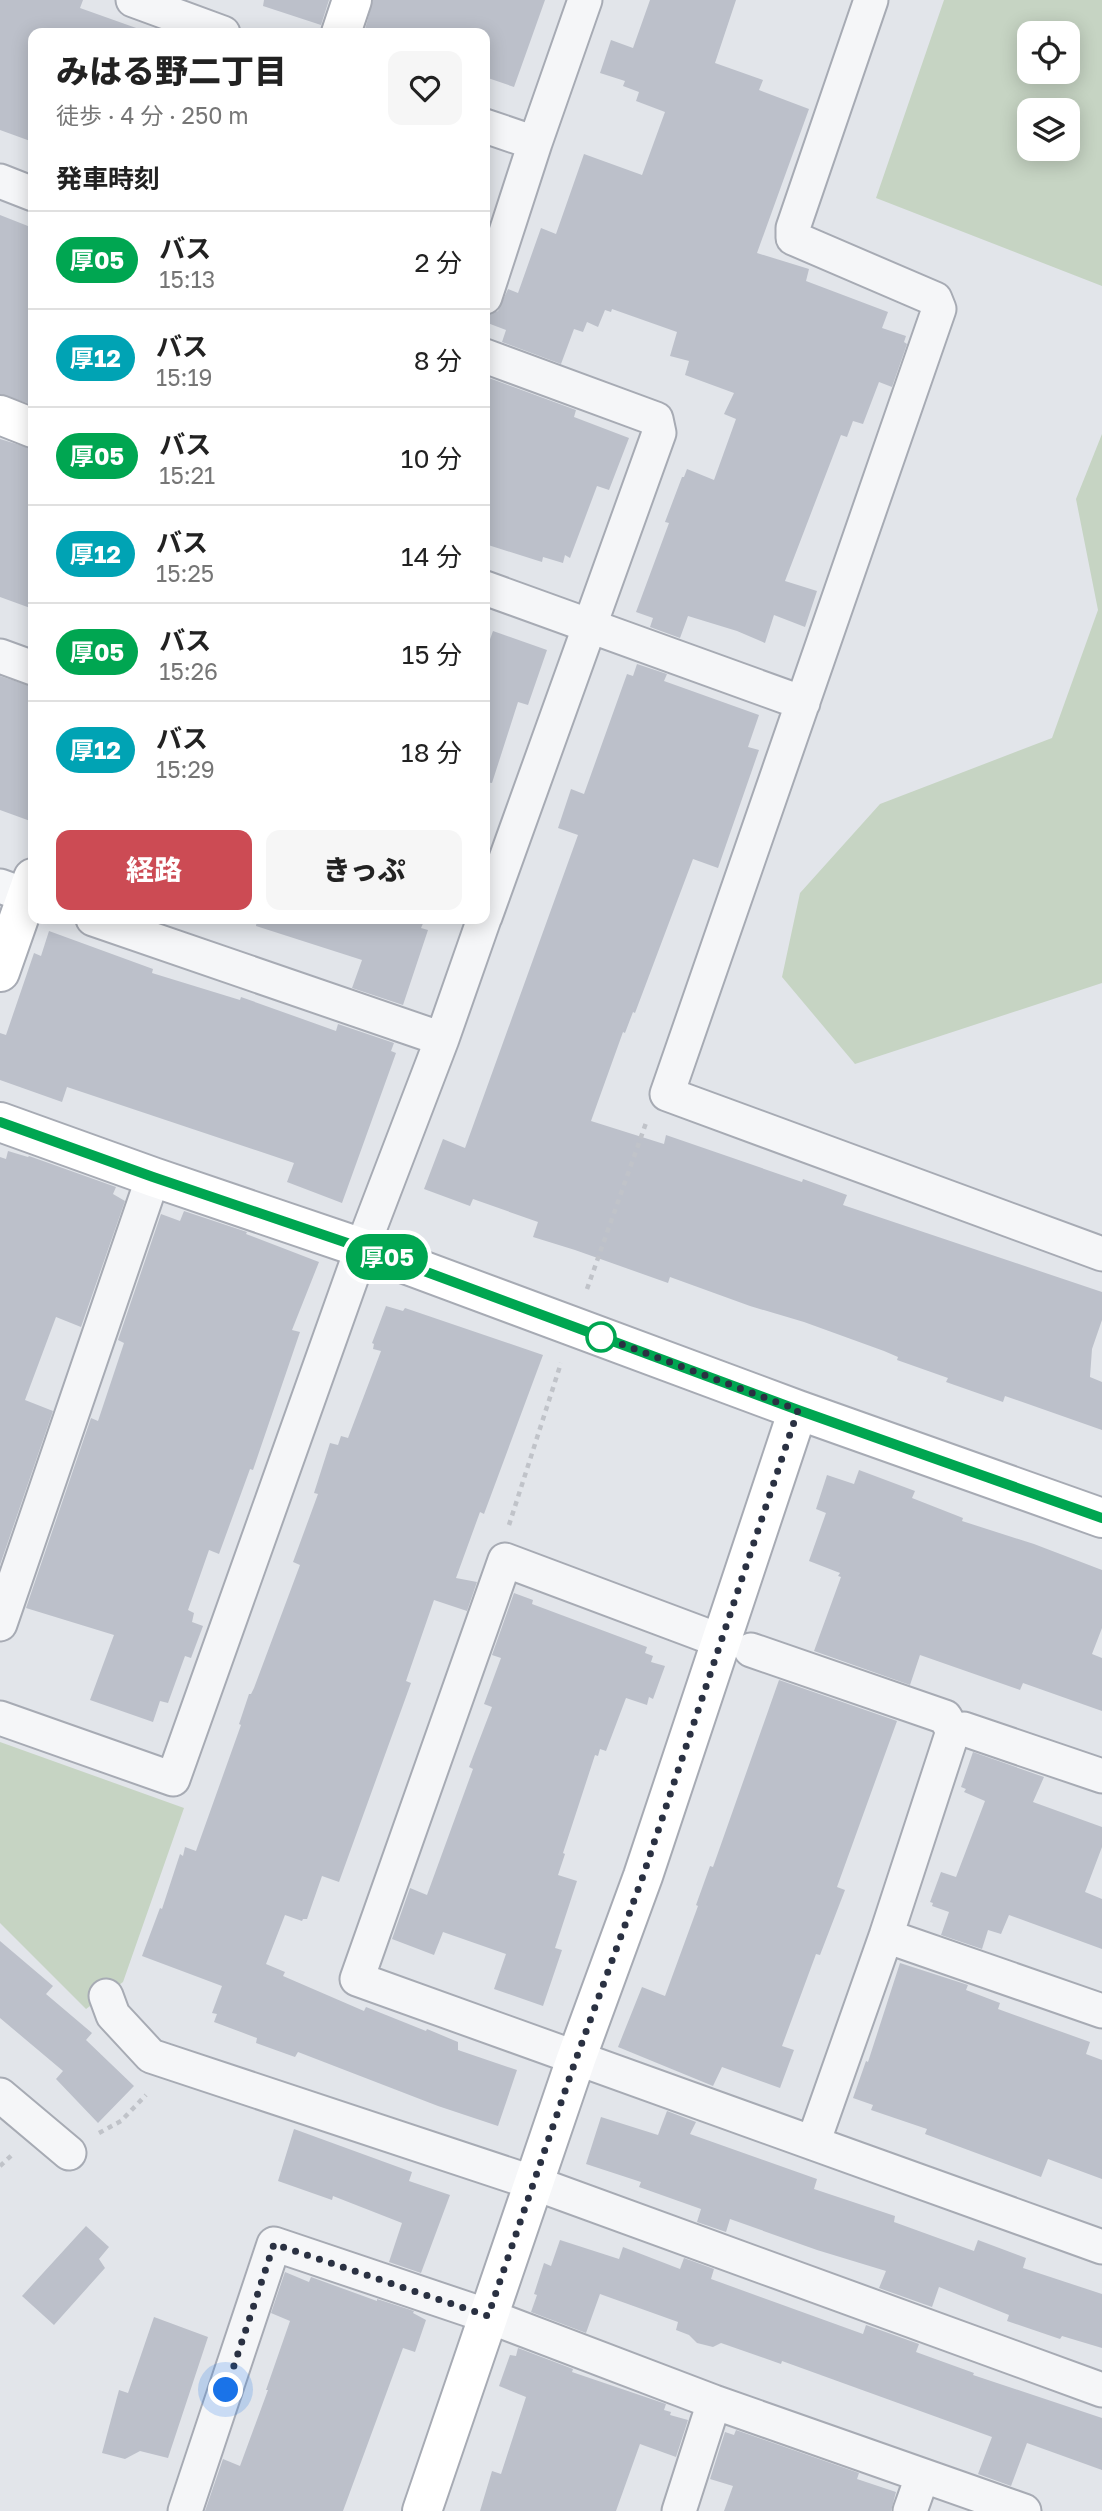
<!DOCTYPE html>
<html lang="ja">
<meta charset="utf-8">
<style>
body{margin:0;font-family:"Golos Text","Noto Sans JP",sans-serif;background:#f6f6f6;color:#222;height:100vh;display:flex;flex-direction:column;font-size:26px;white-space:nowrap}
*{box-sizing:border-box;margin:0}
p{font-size:23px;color:#767676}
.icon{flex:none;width:38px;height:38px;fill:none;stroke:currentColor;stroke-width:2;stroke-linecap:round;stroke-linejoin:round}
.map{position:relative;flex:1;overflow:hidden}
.details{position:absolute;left:28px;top:28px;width:462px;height:896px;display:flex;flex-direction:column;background:#fff;border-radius:14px;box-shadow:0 4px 18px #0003}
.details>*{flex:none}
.badge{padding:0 14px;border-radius:23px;font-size:24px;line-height:46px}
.fabs{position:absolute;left:1017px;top:21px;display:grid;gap:14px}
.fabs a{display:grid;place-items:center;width:63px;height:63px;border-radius:14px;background:#fff;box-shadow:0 4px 18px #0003;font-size:35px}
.you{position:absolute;width:35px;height:35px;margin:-18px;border:5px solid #fff;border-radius:50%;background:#1a73e8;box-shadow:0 0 0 10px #1a73e833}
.map>.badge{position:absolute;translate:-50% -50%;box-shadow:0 0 0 4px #fff}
h2{padding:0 28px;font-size:26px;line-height:63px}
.round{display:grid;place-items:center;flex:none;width:74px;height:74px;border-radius:14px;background:#f6f6f6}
.head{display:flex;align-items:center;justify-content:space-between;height:119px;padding:0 28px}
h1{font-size:33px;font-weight:800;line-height:52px}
.cta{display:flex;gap:14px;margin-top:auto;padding:14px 28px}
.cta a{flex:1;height:80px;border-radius:14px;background:#cc4b54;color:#fff;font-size:28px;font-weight:800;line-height:80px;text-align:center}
.cta a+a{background:#f6f6f6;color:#222}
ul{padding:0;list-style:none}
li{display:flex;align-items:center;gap:21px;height:98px;padding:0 28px;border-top:2px solid #e0e0e0}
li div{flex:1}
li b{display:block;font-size:26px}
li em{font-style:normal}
li .badge{min-width:77px;font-weight:700;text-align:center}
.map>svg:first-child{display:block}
.green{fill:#c6d4c3;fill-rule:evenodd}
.building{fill:#bcc0ca}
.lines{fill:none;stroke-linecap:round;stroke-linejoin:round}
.street-casing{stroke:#a7abb4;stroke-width:37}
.secondary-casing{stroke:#a7abb4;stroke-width:42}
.path{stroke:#c0c3c9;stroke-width:4.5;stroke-dasharray:5 5;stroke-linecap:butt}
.street{stroke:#f5f6f8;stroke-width:33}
.secondary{stroke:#fff;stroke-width:38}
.line-casing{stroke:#fff;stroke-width:16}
.line{stroke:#00a651;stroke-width:10}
.walk{stroke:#2a3142;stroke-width:7;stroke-dasharray:0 12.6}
.stop-dot{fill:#fff;stroke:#00a651;stroke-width:3.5}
</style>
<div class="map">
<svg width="1102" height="2511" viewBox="0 0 1102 2511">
<rect width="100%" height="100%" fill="#e2e5ea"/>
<path class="green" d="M944,0h158v286l-226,-88zM1029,33h39v39h-39zM1029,110h39v39h-39z
M1102,434v549l-247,81 -73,-87 18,-84 80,-89 172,-66 46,-128 -22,-111z
M0,1742l184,66 -61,174 -37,27 -86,-86z"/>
<path class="building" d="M0,0h83l-3,8 59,21 -1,4h-105v109l-33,-12z
M264,0h65l-8,25 -58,-19z
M373,0h172l-31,87 -29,-10v-44h-121z
M650,0h86l-21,63 48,17 -4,10 50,19 -52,144 52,16 -3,12 82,31 -6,16 24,8 -2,6 3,2 -15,43 -13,-5 -16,42 -10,-3 -6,16 -6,-2 -56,146 32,10 -12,36 -31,-12 -9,28 -28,-12 -49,-15 -8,22 -30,-11 3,-9 -17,-6 33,-89 -4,-1 17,-45h2l3,-8 27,11 22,-61 -12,-5 10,-21 -49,-18 4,-14 -19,-5 7,-24 -65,-23 -1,3 -6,-2 -7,17 -11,-5 -4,10 -9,-3 -13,35 -59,-22 4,-12 -21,-8v-6l13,-5 10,-22 10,4 23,-65 15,6 28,-80 58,21 23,-63 -29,-11 3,-9 -16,-6 2,-5 -25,-8 11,-33 22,8z
M0,215l33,13v177l-33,-11z
M489,378l87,32 -2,7 55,21 -20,52 -12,-4 -27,72 -5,-3 -2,8 -20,-6 -1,5 -57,-18v-153z
M0,439l33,10v160l-33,-12z
M493,631l54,19 -19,55 -10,-3 -26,81 -7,-1v-129z
M637,664l30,10 -3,7 95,34 -11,32 11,3 -41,118 -25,-9 -58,154 -2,-1 -8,21 -2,-1 -32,89 73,23 2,-9 136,47 1,-3 44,16 -4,10 259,87v28l-10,29 -2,28 12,5v48l-97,-34 -2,6 -57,-20 2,-4 -51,-18 1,-3 -14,-6 -80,-29 -54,-16 -80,-29 -2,6 -93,-33 -42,-13 5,-15 -65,-23 -3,7 -46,-17 19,-50 22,9 113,-313 -20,-7 13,-39 13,5 43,-120 6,2z
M0,676l33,11v135l-33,-12z
M257,919h168l-4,9 7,2 -25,75 -51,-17 10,-28 -106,-34z
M49,931l104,38 -1,4 88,27 1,-3 95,34 2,-7 56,19 -3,8 5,2 -54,150 -55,-21 7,-19 -227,-76 -5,15 -62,-22v-47l6,2 28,-82 7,3z
M8,1151l20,6 1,-1 87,31 -3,7 12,7 -44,126 -25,-10 -31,83 28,11 -53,154v-408l6,2z
M184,1211l63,21 -1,2 73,28 -27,68 8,2 -47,138 -3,-1 -31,85 -10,-4 -21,60 6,3 -2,9 11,4 -12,32 -6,-2 -17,47 -8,-2 -7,21 -63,-22 24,-65 -88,-27 65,-190 7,3 26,-78 -6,-3 43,-126 19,7z
M386,1306l17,5 2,-3 138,47 -59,159 -4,-2 -24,66 21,4 -10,29 -33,-11 -28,81 5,2 -72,199 -17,-6 -15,43h-4l-1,2 -17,-6 -19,49 19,8 -2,4 81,35 2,-4 60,24 1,-2 31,13v8l59,20 -19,56 -60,-20 -140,-54 -3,5 -39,-14 1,-5 -43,-16 3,-8 -5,-1 10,-27 -80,-30 18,-48 2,1 18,-55 3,2 2,-9 11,4 45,-126 -2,-1 10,-30h2l3,-6 46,-123 -7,-3 25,-68 -4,-1 16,-50 8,2 3,-9 7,2 33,-87 -8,-2 1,-5 -2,-1z
M859,1470l56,21 -3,7 51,20 -1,3 72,23 68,26v58l-10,26 10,4v53l-79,-28 -3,7 -100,-35 -10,30 -96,-34 27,-74 -3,-1 2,-3 -31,-12 17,-48 -10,-4 11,-34 27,9z
M514,1593l19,7 -1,4 115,43 -2,6 8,3 -2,6 14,4 -12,33 -4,-2 -2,8 -21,-7 -20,53 -6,-2 -2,7 -3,-1 -32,98 2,1 -7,21 19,6 -22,67 7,2 -19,56 -49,-17 12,-35 -63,-22 -9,23 -42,-16 18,-51 17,7 46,-126 -4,-2 23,-60 -8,-3 17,-46 -9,-3z
M779,1680l118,41 -60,166 8,3 -25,65 -4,-1 -34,92 12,4 -14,38 -58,-21 -9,19 -95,-39 24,-60 23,9 33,-90 -2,-1 14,-39 3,1z
M973,1752l71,25 -11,25 69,25v20l-17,45 17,7v50l-93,-34 -8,19 -13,-4 -6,19 -41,-14 8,-23 -17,-6 1,-3 -3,-1 11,-30 15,5 29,-76 -21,-9 2,-3 -5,-2z
M0,1941l53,45 -7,8 46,39 -6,7 48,46 -36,37 -42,-44 7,-8 -63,-53z
M900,1963l68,22 -2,5 34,13 -2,6 92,33 -4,12 16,6v119l-54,-20 -7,18 -116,-43 2,-5 -56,-19 2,-5 -20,-7 13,-37 2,1z
M667,2111l29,11 -6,12 127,45 -3,10 81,27 -1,6 80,29 4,-11 48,18 -3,10 79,26v54l-40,-12 -2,3 -53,-18 2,-6 -70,-28 -7,20 -53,-19 7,-17 -69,-21 -87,-31 -4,13 -29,-10 4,-13 -62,-22 2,-5 -55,-18 15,-47 57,18z
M294,2129l118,43 -3,9 41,14 -29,78 -32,-11 13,-39 -69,-27 -1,4 -54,-19z
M86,2226l23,21 -10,12 6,9 -51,57 -32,-29z
M560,2240l59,19 4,-12 57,22 4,-11 30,11 -3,10 152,55 3,-9 53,19 -3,8 58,21 -1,2 129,43v52l-75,-27 -16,43 -33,-12 14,-37 -210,-76 -1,3 -60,-21 -8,4 -16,-4 -8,-8 -13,-5 2,-8 -78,-28 -14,39 -55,-21 6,-17 -3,-1 10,-31 7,3z
M285,2272l24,10 2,-5 66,24v-2l37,12 -1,2 13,7 -11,32 -12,-4 -60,163h-138l18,-52 17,7 28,-76h-2l24,-69 -19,-8z
M154,2317l54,20 -40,121 -28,-7 -15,8 -23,-6 17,-63 9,3z
M518,2348l55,21 -1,3 94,32 -2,6 7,2 -1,3 18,5 -12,37 -36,-13 -24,67h-136l12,-40 9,3 25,-77 -27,-11 11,-31 6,1z
M736,2430l123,43 -2,6 39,13 -5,19h-167l9,-25 -23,-7 15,-47 9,3z"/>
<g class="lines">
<g class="street-casing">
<path id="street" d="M133,0l90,33
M871,0l-78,228v10l142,61 4,10 -272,785 435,160
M485,126l50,17
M0,181l33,13
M485,297l50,-154 50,-143
M485,356l171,63 3,14 -174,484
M485,588l318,115
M0,656l33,12
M0,886l33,12
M93,919l349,120
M0,1624l153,-447
M721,1641l-216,-81 -148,419 745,268
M751,1650l194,67 8,14 -67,205 -73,207
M0,1718l173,61 189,-531 80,-209 42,-120
M953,1731l11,-2 138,47
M886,1936l216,75
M106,1996l7,19 38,41 383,127 568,207
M0,2095l69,58
M185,2511l89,-267 214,72 226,86 310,109
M679,2511l35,-109
M910,2511l12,-34"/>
</g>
<g class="secondary-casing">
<path id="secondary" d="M341,33l11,-33
M0,415l33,13
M0,972l33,-94
M0,1122l153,55 209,71 436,162 304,108
M422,2511l154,-452 67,-183 155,-466"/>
</g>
<path class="path" d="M587,1289l59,-166
M509,1525l52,-162
M99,2133l22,-12 25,-26
M0,2166l13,-12"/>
<use href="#street" class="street"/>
<use href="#secondary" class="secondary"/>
</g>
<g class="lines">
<g class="line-casing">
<path id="line" d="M0,1122l153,55 209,71 436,162 304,108"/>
</g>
<use href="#line" class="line"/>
<path class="walk" d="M226,2390l48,-146 214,72 88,-257 67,-183 155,-466 -201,-75 4,2"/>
</g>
<circle class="stop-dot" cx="601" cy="1337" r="14"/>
</svg>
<div class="fabs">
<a><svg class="icon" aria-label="locate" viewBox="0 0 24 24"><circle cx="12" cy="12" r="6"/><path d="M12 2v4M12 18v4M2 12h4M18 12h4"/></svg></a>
<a><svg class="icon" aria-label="layers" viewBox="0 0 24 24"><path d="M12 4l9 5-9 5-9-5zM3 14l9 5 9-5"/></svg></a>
</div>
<div class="you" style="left:226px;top:2390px"></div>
<b class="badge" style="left:387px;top:1257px;background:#00a651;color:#fff">厚05</b>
<section class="details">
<div class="head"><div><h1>みはる野二丁目</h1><p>徒歩 · 4 分 · 250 m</p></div><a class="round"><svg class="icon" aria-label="heart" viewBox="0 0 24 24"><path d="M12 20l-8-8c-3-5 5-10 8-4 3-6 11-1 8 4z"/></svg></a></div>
<h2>発車時刻</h2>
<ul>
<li><span class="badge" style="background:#00a651;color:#fff">厚05</span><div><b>バス</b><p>15:13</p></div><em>2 分</em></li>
<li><span class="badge" style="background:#00a3b4;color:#fff">厚12</span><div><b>バス</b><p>15:19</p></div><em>8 分</em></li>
<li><span class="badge" style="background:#00a651;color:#fff">厚05</span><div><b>バス</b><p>15:21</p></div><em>10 分</em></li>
<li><span class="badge" style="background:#00a3b4;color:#fff">厚12</span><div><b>バス</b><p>15:25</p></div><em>14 分</em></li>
<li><span class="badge" style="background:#00a651;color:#fff">厚05</span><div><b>バス</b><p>15:26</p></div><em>15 分</em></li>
<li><span class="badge" style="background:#00a3b4;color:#fff">厚12</span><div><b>バス</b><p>15:29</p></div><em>18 分</em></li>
</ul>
<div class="cta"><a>経路</a><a>きっぷ</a></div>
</section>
</div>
